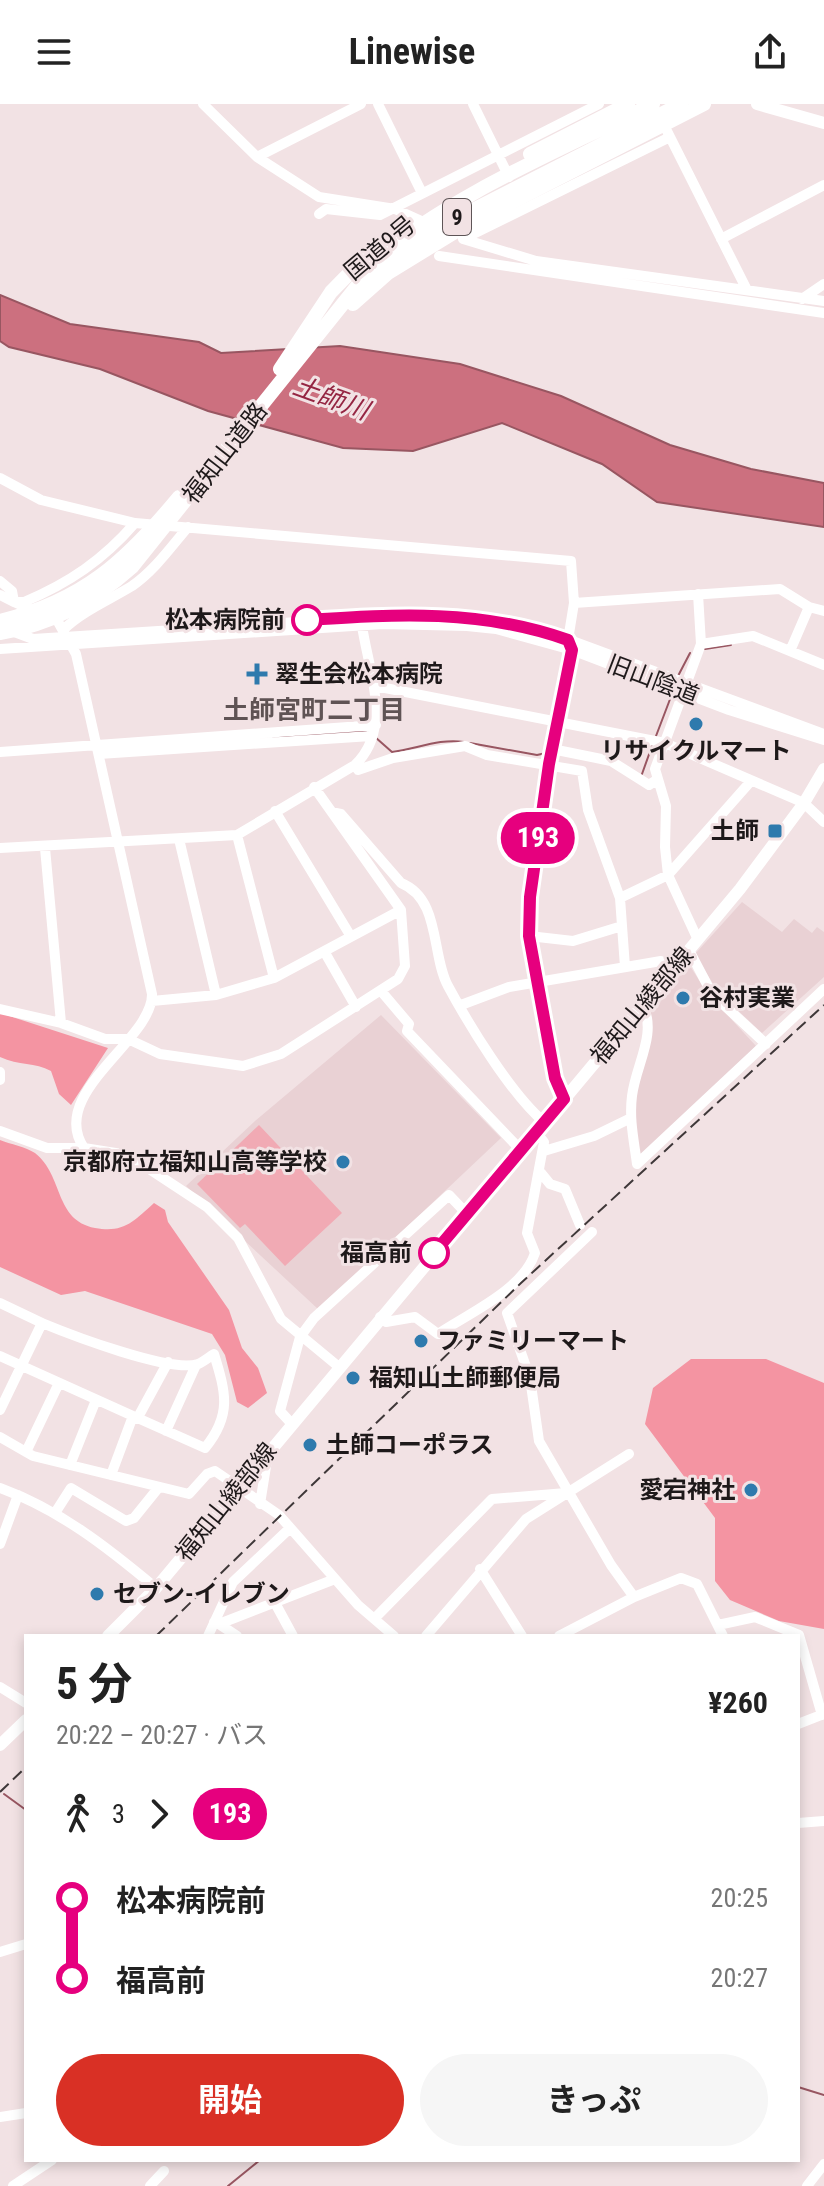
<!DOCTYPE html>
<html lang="ja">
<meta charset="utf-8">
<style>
body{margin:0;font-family:"Roboto Condensed","Noto Sans JP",sans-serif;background:#f6f6f6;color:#222;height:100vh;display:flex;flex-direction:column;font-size:30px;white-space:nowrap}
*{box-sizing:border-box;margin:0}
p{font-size:26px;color:#767676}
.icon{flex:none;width:44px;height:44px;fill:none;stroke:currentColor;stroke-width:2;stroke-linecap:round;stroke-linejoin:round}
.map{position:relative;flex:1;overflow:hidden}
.drawer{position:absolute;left:24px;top:1530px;width:776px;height:528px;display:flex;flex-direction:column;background:#fff;border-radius:0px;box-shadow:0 4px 12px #0003}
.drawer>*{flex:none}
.badge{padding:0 16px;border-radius:26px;font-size:28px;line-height:52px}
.map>.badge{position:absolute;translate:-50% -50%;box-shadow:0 0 0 4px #fff}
.legs{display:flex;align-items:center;gap:12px;height:88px;padding:0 32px;font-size:26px}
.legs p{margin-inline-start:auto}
.head{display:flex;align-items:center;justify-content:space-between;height:136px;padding:0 32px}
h1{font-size:44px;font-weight:700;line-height:60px}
.cta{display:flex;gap:16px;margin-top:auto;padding:16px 32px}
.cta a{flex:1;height:92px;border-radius:48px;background:#d93025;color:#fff;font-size:32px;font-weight:700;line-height:92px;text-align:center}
.cta a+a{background:#f6f6f6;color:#222}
ul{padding:0 32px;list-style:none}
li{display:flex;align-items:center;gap:28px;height:80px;font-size:30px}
li i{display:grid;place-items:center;width:12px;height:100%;margin:0 10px;background:currentColor}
li i::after{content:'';width:20px;height:20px;margin:-10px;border:6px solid;border-radius:50%;background:#fff}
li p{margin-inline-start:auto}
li:first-child i{background:linear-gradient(#0000 50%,currentColor 0)}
li:last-child i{background:linear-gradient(currentColor 50%,#0000 0)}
header{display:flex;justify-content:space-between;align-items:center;height:104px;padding:0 32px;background:#fff;font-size:36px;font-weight:700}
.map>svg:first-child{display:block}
.built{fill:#e9d1d4}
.green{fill:#f1aab4}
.forest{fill:#f494a2}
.water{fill:#cc707f;stroke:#985661;stroke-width:2}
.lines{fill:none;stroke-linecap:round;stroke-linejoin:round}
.stream{stroke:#985661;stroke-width:2}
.minor{stroke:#fff;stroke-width:10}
.major{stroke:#fff;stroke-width:12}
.highway{stroke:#fff;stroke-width:14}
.rail{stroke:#3f3839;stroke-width:2;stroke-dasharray:12 6;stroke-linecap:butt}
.line-1-casing{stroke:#fff;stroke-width:18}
.line-1{stroke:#e6007e;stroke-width:12}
.stop-1-dot{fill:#fff;stroke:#e6007e;stroke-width:4}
.poi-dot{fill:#2e7aad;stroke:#f2e2e4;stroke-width:3}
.labels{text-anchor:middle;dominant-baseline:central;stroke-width:6;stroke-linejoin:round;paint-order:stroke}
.shield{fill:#f2e2e4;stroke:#5e5557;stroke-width:2}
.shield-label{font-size:22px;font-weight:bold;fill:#1e191a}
.street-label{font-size:24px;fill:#1e191a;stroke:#f2e2e4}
.stop-label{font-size:24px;font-weight:bold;fill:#1e191a;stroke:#f2e2e4;text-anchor:end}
.poi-label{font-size:24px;font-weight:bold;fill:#1e191a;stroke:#f2e2e4;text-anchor:start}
.water-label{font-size:26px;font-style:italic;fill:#952643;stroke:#f2e2e4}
.neighbourhood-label{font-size:26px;font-weight:bold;fill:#5f5354;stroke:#f2e2e4}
</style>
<header><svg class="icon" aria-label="menu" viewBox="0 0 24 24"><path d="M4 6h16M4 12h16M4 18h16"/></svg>Linewise<svg class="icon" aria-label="share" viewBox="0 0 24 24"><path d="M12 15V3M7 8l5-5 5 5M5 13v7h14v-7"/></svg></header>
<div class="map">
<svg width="824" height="2082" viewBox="0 0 824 2082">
<rect width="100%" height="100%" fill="#f2e2e4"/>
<path class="built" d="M742,798l40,30 12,-13 18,14 5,-6 7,5v45l-62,56 -44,-41 -23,-38z
M688,859l20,31 48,52 -114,110 -4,-2 -9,-52 18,-64v-30z
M381,911l120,123 -182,172 -133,-124 69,-65z"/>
<path class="green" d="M259,1021l83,88 -57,53 -40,-42 -5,4 -43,-44z"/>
<path class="forest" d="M0,909l108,35 -37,57 -12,-11 -8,-23c-16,-9 -32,-5 -51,-14z
M0,1036c10,4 26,7 35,13 29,23 19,67 60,75 29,5 38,-6 59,-25l11,7 3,12 61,88 13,38 16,20 9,25 -19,15 -11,-6 -12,-47 -13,-21 -127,-43 -24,4 -61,-28z
M691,1255h75l58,24v246l-45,-8 -49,-21 -15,-19v-63l-70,-94 8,-36z"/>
<path class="water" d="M0,191l70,29 129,18 22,11 119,-7 120,18 101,32 109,49 81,24 73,14v44l-167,-25 -55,-38 -100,-41 -89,28 -70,-3 -135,-37 -108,-42 -91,-22 -9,-6z"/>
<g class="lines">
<path class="stream" d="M705,545l26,-4
M678,572l12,-23
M656,632l16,-42
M273,633l93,-6
M375,633l17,15c24,-3 48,-14 72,-10
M470,639l67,12 9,-2
M642,670l10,-28
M4,1690l22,16
M798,1983l26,8
M228,2082l32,-26"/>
<path class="minor" d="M203,0l54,53 62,40 76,12 33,15
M378,0l44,89
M473,0l36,73
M667,27l80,159
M257,53l104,-53
M319,110l7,-5 54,6 219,-111
M463,135l73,22 288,40
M463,135l207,-102
M721,135l103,-54
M439,152l385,57
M802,195l22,-15
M0,374l41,22 94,23 436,38 3,42 -6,37 4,10 -23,114 -19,133 -1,39 26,142 9,21
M0,477l12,10 2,11 -14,-7
M14,498l20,9
M16,498h8c45,-19 79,-42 111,-79
M574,499l206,-14 29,18 15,4
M49,513l8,3 19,34 76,340c1,46 -105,99 -68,154
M64,525c19,-18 45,-29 68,-43 22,-15 39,-39 56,-59
M9,526l24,9 406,-26 65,8 44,11 276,102
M701,540l52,-8 71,29
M0,545l383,-25 84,2 29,3 76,21 157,60 95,30
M790,547l19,-44
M375,582l290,57 139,60 20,19
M552,645l59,12 38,24 9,-6
M0,648l376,-27
M99,650l272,-18
M355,661l3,5 35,-12 72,-12 22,9 95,16 6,39 32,88
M275,707l75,124
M336,709l5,1 60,69c40,16 30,72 47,103 21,39 63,108 96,136
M237,731l37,143
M179,735l37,156
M0,744l237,-13 118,-70c38,-36 14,-93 7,-139
M45,744l16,175
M529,832l44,5 49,-15
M698,836l-30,-65 -3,-28 1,-41 -11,-37 46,-125 -3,-50
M689,846l23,44 54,50
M324,847l32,56
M625,863l-5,-69 48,-23 83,-94
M381,887l28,33 -2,7 108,113
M152,897l64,-6 58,-17 127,-68
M461,901l48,-18 152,-26 13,6
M643,901c14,30 -7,59 -11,91 -3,23 2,45 5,68l187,-175
M0,905l61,14 44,16h23l32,15 83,12 38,-12 117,-75 7,-13 -4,-56 -87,-123
M0,968v8
M0,1027l47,17h37l44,7 79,52 31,31 43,81 58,48
M544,1047l50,-15 37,-18
M541,1069l9,11 15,5 15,36
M592,1128l-85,81 23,65 9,63 72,124 23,32
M0,1199l42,20
M380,1213l6,5 29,-5 23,17c31,-21 85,-44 97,-81l-8,-20 17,-91 -8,-10
M0,1252l133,60 -22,59
M0,1306l42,-87c29,12 128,50 156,41 5,-2 11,-7 16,-10 12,39 18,61 -9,94l-72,-32
M137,1315l31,-57
M291,1319l-11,-12 20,-74 14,-19 135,-123 18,19
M166,1327l30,-66
M0,1333l33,19 156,38 18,-20 8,-3 64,44 79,90 36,31
M26,1348l33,-69
M70,1361l26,-65
M0,1384c60,22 107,59 156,100
M260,1400l8,-50
M55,1409l16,-25 55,33 8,-3 25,-31
M0,1440l18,-49
M480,1465l42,67
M274,1497l19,35
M375,1514l117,-119 74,-6
M214,1518l5,2 116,-45
M219,1520l18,12
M718,1521l37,-8 44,18 23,80
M208,1532l25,-54 55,-52
M426,1532l100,-117 103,-65
M559,1532l75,-39 47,-19 16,6 26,52
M0,1583l26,16
M798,1620l26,-10
M798,1719l26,-2
M0,1848l26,-8
M0,2013l26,-4
M13,2082l39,-26
M150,2082l14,-15
M807,2082l17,-22"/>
<path class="major" d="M757,0l67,19
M108,1532l48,-48 584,-699 64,-86 20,-34
M0,1641l26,-25"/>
<path class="highway" d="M530,50l98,-50
M369,160c83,-70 187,-112 284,-160
M353,200l35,-31 75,-46 241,-123
M280,265l51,-77 41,-42
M0,517c83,-20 126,-60 179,-124
M0,529c50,-8 94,-32 132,-66l230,-287 66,-47 253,-129"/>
<path class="rail" d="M156,1532l365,-353 303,-278
M0,1688l26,-25"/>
</g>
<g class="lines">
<g class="line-1-casing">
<path id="line-1" d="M307,516c90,-6 174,-11 261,20l4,10 -23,114 -19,133 -1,39 26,142 9,21 -130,154"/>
</g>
<use href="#line-1" class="line-1"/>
</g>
<g class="stop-1-dot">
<circle cx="307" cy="516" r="14"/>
<circle cx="434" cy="1149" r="14"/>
</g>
<g class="poi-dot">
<path d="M253 558h8v8h8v8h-8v8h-8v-8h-8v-8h8z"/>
<circle cx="696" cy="620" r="8"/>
<rect x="767" y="719" width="16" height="16" rx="4"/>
<circle cx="683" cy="894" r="8"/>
<circle cx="343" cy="1058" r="8"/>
<circle cx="421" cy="1237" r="8"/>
<circle cx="353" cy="1274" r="8"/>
<circle cx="310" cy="1341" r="8"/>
<circle cx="751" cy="1386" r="8"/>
<circle cx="97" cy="1490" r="8"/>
</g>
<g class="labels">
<rect class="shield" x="443" y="95" width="28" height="36" rx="6"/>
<g class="shield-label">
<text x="457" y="113">9</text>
</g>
<g class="street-label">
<text transform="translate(380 144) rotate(-40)">国道9号</text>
<text transform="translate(225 349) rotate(-52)">福知山道路</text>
<text transform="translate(653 576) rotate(21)">旧山陰道</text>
<text transform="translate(642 902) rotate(-50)">福知山綾部線</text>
<text transform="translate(226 1398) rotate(-51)">福知山綾部線</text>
</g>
<g class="stop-label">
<text x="285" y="516">松本病院前</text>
<text x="412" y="1149">福高前</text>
</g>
<g class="poi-label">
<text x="275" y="570">翠生会松本病院</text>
<text x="696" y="647" text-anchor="middle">リサイクルマート</text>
<text x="759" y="727" text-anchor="end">土師</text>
<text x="699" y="894">谷村実業</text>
<text x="327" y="1058" text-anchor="end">京都府立福知山高等学校</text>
<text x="437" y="1237">ファミリーマート</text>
<text x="369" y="1274">福知山土師郵便局</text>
<text x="326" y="1341">土師コーポラス</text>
<text x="735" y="1386" text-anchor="end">愛宕神社</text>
<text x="113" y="1490">セブン-イレブン</text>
</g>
<g class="water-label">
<text transform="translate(331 294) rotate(20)">土師川</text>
</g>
<g class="neighbourhood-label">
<text x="314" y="606">土師宮町二丁目</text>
</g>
</g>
</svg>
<b class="badge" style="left:538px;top:734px;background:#e6007e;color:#fff">193</b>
<section class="drawer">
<div class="head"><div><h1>5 分</h1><p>20:22 – 20:27 · バス</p></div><b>¥260</b></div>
<div class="legs"><svg class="icon" aria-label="walk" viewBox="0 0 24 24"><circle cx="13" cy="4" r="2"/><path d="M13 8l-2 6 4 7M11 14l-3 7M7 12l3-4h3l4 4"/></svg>3<svg class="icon" aria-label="forward" viewBox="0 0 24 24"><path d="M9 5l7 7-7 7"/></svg><b class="badge" style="background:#e6007e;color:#fff">193</b></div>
<ul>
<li><i style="color:#e6007e"></i><b>松本病院前</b><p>20:25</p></li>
<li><i style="color:#e6007e"></i><b>福高前</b><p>20:27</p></li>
</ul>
<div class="cta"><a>開始</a><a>きっぷ</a></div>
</section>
</div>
